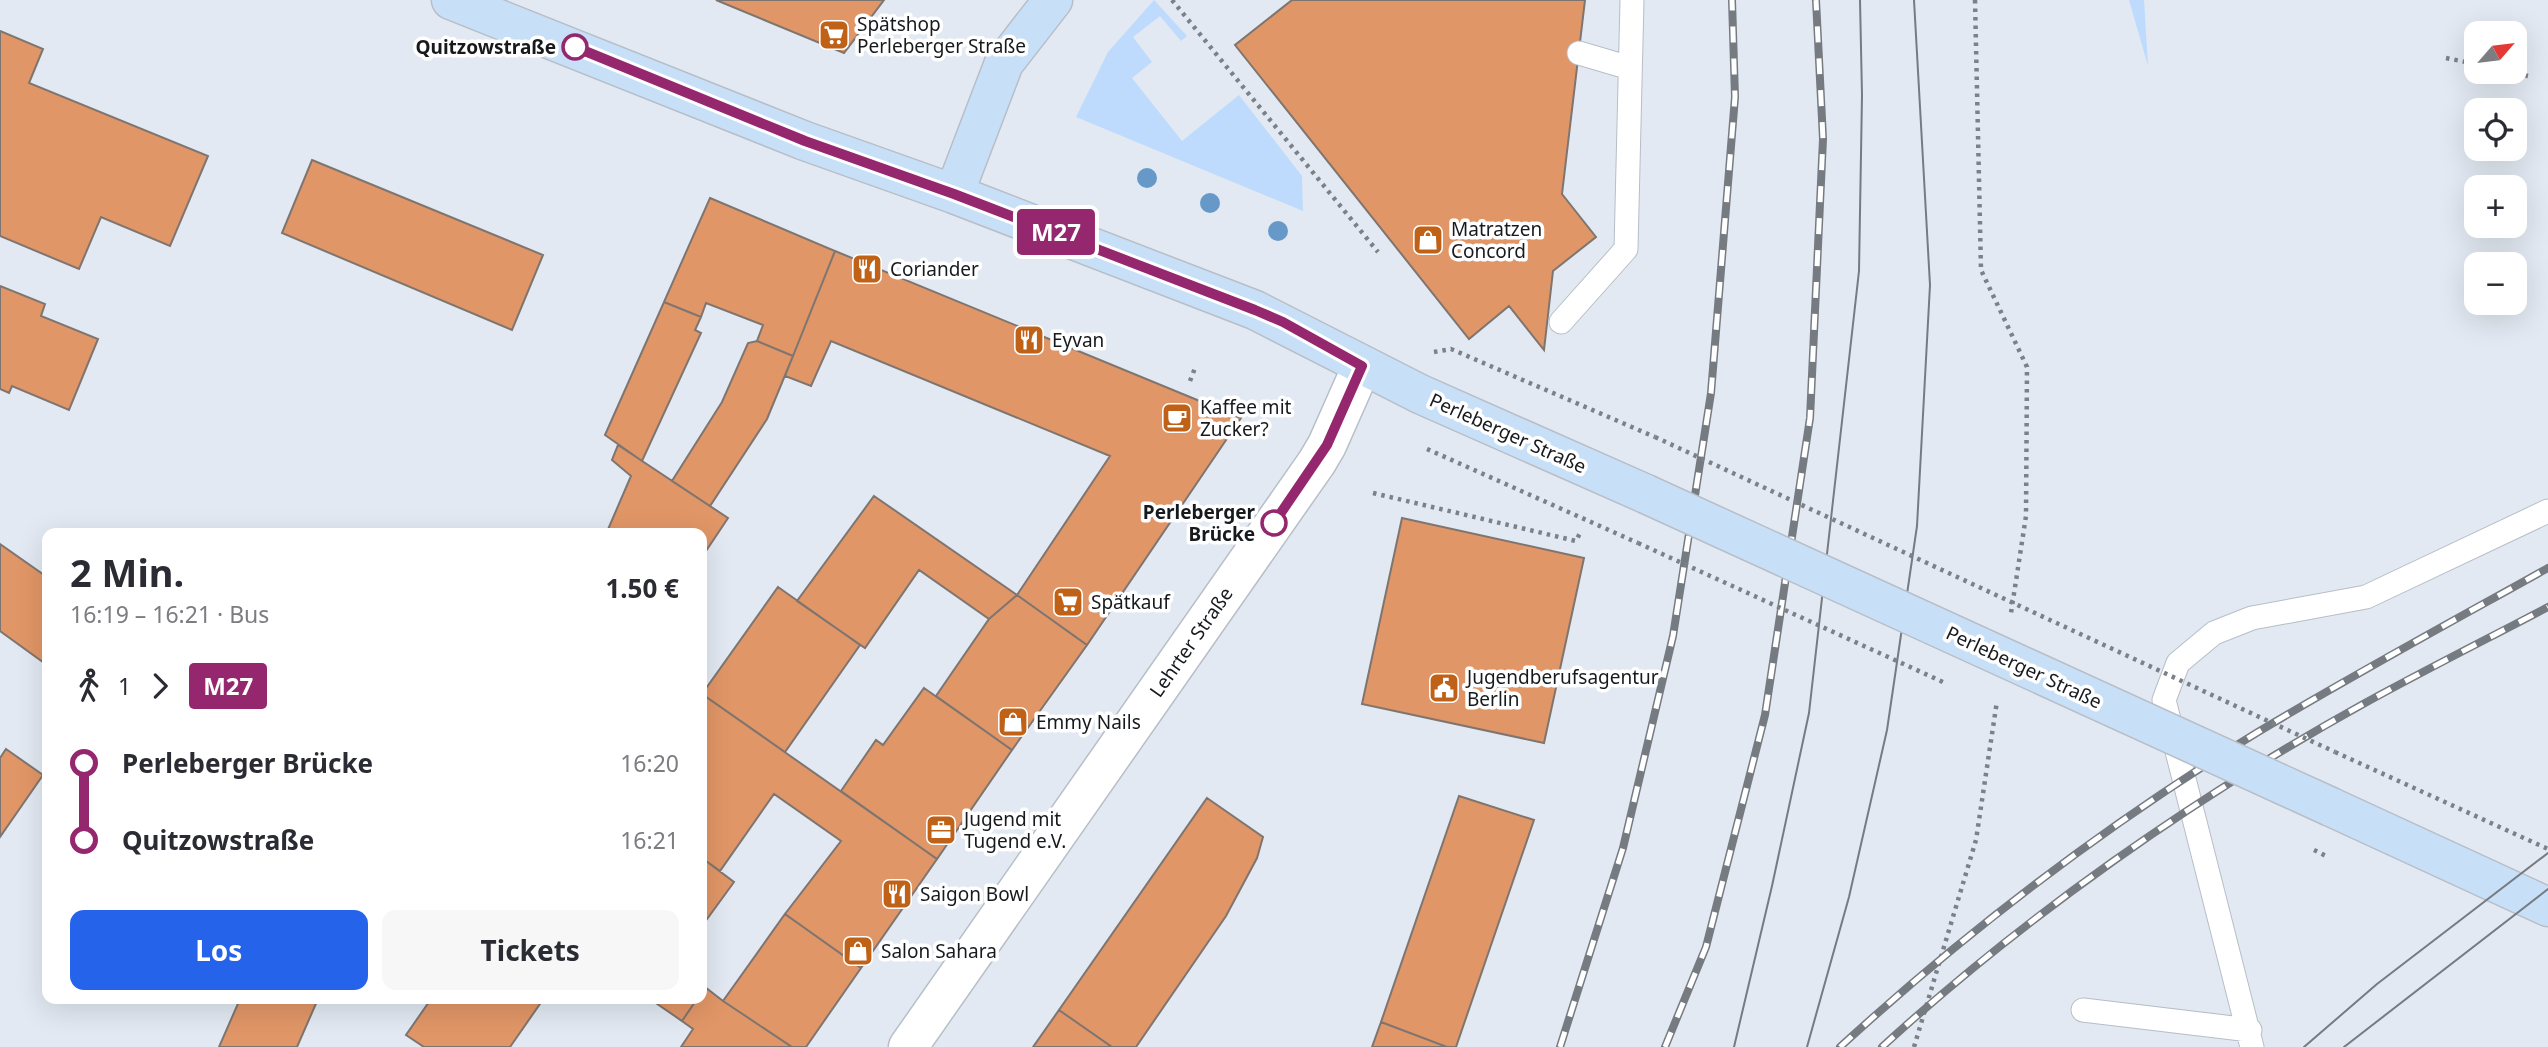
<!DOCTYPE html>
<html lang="de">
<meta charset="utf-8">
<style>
body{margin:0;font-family:"Noto Sans",sans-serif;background:#f7f7f7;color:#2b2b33;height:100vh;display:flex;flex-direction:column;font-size:26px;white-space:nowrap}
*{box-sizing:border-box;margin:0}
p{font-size:23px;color:#7c7c81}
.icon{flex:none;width:38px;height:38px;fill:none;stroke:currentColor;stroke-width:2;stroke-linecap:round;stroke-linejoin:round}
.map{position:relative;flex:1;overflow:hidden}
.drawer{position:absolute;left:42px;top:528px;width:665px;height:476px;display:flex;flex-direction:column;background:#fff;border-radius:14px;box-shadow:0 7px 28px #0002}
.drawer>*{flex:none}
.badge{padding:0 14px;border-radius:5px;font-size:24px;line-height:46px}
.needle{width:46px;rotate:62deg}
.buttons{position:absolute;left:2464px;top:21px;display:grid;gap:14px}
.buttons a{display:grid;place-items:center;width:63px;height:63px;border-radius:14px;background:#fff;box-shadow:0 7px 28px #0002;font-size:35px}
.map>.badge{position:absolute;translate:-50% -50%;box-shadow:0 0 0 4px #fff}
.legs{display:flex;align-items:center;gap:10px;height:77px;padding:0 28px;font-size:23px}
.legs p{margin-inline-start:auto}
.overview{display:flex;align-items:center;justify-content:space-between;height:119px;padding:0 28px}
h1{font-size:38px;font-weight:700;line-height:52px}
.cta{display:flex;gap:14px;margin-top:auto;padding:14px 28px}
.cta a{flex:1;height:80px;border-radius:14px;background:#2563eb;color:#fff;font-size:28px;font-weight:700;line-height:80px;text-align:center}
.cta a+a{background:#f7f7f7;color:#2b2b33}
ul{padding:0 28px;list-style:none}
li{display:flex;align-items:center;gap:24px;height:77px;font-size:26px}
li i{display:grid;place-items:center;width:10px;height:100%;margin:0 9px;background:currentColor}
li i::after{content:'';width:18px;height:18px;margin:-9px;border:5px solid;border-radius:50%;background:#fff}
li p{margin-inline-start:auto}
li:first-child i{background:linear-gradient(#0000 50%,currentColor 0)}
li:last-child i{background:linear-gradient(currentColor 50%,#0000 0)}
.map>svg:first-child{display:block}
.green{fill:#bedbfd}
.building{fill:#e19667;stroke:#7f7570;stroke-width:2}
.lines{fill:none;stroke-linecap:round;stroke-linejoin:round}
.service-casing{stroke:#b7bec7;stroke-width:25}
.minor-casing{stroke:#b7bec7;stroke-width:41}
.secondary-casing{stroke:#b7bec7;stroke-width:41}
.path{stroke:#7c8187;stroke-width:4.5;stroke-dasharray:3.5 5;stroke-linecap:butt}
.service{stroke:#fff;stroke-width:23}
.minor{stroke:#fff;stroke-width:38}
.secondary{stroke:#c8dff8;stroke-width:38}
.tram{stroke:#767b81;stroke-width:2}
.rail-casing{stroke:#767b81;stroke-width:8}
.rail{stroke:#fff;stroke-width:5;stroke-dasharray:16;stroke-linecap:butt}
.secondary-bridge-casing{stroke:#b7bec7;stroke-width:41;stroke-linecap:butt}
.path-bridge{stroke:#7c8187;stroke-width:4.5;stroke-dasharray:3.5 5;stroke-linecap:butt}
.secondary-bridge{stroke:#c8dff8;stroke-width:38}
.tree{fill:#6699c7}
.line-1-casing{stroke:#fff;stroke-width:16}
.line-1{stroke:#95276e;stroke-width:10}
.stop-1-dot{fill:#fff;stroke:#95276e;stroke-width:3.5}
.labels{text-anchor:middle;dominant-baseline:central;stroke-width:7;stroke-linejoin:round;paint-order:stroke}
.poi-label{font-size:19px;fill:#171a1d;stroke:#fff;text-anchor:start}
.stop-label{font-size:19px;font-weight:bold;fill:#171a1d;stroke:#fff;text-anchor:end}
.street-label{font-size:19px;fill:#171a1d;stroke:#fff}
</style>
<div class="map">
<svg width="2548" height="1047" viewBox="0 0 2548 1047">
<rect width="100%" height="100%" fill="#e2e9f2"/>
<path class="green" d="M1154,0l33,36 -6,5 -21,-25 -27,21 19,25 -20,16 50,63 57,-46 63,81 1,35 -227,-94 32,-65z
M2129,0h15l4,66z"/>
<path class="building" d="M716,0h168l-40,53z
M1292,0h293l-23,194 34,43 -43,34 -9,79 -35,-44 -40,33 -234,-294z
M0,31l43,18 -14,34 179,73 -38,90 -69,-29 -22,52 -79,-33z
M312,160l231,95 -31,75 -230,-97z
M710,198l125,53 -42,105 -36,-15 6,-16 -57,-22 -5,14 -37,-15z
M835,251l406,167 -154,227 -70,-50 93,-139 -279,-115 -20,45 -26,-10z
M0,286l45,18 -4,12 57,23 -29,71 -57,-24 -3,7 -9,-4z
M664,302l37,15 -6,13 6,3 -59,128 -37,-26z
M757,341l36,15 -26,63 -57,87 -38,-25 50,-79 26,-59z
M618,445l110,73 -26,39v-23h-96l25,-58 -19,-16z
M874,496l143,99 -28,24 -70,-49 -54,78 -68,-47z
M1402,518l182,40 -40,185 -182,-39z
M0,544l47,33v88l-47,-34z
M778,587l82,58 -75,107 -83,-58z
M1017,595l70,50 -75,105 -76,-54 53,-77z
M924,688l88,62 -75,109 -96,-68 35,-51 7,5z
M702,694l235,165 -76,109 -76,-54 56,-73 -67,-47 -54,77 -18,-13z
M6,749l37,26 -43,62v-79z
M1459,796l75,24 -78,227h-9l-66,-25z
M1207,798l56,39 -6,21 -31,58 -90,131h-24l-53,-37z
M702,858l32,24 -32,44z
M785,914l76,54 -55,79h-14l-69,-46z
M705,987l18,14 69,46h-111l12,-18 -11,-8 15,-22h5z
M240,999h78l-21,48h-78z
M431,999h108l3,2 -32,46h-86l-18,-12z
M650,999h47l-15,22z
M1059,1010l53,37h-79z
M1381,1022l66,25h-75z"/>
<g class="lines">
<g class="service-casing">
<path id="service" d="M1579,53l51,15
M1561,322l65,-73 6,-249
M2083,1010l167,20
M2252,1047l-88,-347 14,-37 36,-30 38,-15 114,-21 182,-86"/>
</g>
<g class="minor-casing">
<path id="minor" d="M908,1047l409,-585 10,-17 35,-79"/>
</g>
<g class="secondary-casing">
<path id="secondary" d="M451,0l354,141 149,53 301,116 165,84 226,100
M954,194l50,-131 49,-63
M2331,807l217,100"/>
</g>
<path class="path" d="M1172,0l206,252
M1975,0l6,270 46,97 -1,149 -15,97
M2446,58l30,6
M2509,72l19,4
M1434,352l17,-3 204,88
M1190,381l5,-13
M1427,449l211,94
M1373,493l203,48 5,-10
M2335,752l213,97
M1914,1047l62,-207 21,-139"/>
<use href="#service" class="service"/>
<use href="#minor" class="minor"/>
<use href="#secondary" class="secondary"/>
<path class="tram" d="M1734,1047l38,-161 37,-173 50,-442 3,-176 -2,-95
M1807,1047l42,-150 38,-167 30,-204 13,-241 -16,-285
M2304,1047l73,-63 171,-131
M2344,1047l204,-158"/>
<g class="rail-casing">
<path id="rail" d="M1560,1047l63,-199 50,-212 38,-243 24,-296 -3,-97
M1665,1047l41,-100 59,-232 45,-297 13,-279 -7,-139
M1840,1047c128,-117 269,-224 418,-315 95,-57 193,-110 290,-164
M1882,1047c143,-131 313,-250 483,-344 60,-33 122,-64 183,-96"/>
</g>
<use href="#rail" class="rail"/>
<g class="secondary-bridge-casing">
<path id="secondary-bridge" d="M1646,494l685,313"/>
</g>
<path class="path-bridge" d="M1655,437l680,315
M1638,543l305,139
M2314,850l14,7"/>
<use href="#secondary-bridge" class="secondary-bridge"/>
</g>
<g class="tree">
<circle cx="1147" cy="178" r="10"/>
<circle cx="1210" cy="203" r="10"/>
<circle cx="1278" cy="231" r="10"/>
</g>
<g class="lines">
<g class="line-1-casing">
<path id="line-1" d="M575,47l230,94 149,53 301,116 28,12 79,44 -35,79 -53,78"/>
</g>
<use href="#line-1" class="line-1"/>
</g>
<defs>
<g id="supermarket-square" transform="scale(1.575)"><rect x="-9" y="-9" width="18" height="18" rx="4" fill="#bf6116" stroke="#fff"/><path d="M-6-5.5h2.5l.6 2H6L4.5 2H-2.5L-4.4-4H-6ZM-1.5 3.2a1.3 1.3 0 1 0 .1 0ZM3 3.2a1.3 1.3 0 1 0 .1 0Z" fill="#fff"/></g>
<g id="shop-square" transform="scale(1.575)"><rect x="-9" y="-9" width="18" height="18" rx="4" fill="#bf6116" stroke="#fff"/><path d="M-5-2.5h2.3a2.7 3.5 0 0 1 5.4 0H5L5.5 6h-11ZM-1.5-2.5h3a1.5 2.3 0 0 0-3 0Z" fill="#fff"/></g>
<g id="restaurant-square" transform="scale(1.575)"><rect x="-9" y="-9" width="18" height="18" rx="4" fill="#bf6116" stroke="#fff"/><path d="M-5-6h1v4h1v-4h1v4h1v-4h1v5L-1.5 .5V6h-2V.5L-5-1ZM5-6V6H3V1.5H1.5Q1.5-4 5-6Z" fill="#fff"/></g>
<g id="cafe-square" transform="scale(1.575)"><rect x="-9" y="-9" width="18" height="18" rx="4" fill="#bf6116" stroke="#fff"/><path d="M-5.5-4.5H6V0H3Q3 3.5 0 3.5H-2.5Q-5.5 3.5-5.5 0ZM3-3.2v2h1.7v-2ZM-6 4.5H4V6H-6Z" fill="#fff"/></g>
<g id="civic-square" transform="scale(1.575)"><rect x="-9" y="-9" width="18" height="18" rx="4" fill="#bf6116" stroke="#fff"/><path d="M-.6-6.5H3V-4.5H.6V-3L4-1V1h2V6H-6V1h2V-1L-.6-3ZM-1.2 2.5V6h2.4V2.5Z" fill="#fff"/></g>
<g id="office-square" transform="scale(1.575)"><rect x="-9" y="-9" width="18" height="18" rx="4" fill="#bf6116" stroke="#fff"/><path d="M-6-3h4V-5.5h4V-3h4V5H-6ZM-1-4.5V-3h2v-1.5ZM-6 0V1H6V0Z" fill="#fff"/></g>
</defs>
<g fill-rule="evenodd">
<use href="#supermarket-square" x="834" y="35"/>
<use href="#shop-square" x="1428" y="240"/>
<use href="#restaurant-square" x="867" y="269"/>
<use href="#restaurant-square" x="1029" y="340"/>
<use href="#cafe-square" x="1177" y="418"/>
<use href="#supermarket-square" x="1068" y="602"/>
<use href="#civic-square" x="1444" y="688"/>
<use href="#shop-square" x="1013" y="722"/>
<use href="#office-square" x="941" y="830"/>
<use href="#restaurant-square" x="897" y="894"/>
<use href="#shop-square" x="858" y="951"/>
</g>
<g class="stop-1-dot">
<circle cx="575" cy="47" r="12"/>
<circle cx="1274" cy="523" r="12"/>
</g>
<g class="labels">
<g class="poi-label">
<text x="857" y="24">Spätshop<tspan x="857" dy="22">Perleberger Straße</tspan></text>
<text x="1451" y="229">Matratzen<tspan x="1451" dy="22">Concord</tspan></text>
<text x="890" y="269">Coriander</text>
<text x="1052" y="340">Eyvan</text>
<text x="1200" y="407">Kaffee mit<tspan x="1200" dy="22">Zucker?</tspan></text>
<text x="1091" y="602">Spätkauf</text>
<text x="1467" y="677">Jugendberufsagentur<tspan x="1467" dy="22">Berlin</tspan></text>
<text x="1036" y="722">Emmy Nails</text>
<text x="964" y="819">Jugend mit<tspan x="964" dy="22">Tugend e.V.</tspan></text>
<text x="920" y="894">Saigon Bowl</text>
<text x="881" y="951">Salon Sahara</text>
</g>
<g class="stop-label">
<text x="556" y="47">Quitzowstraße</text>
<text x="1255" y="512">Perleberger<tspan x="1255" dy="22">Brücke</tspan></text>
</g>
<g class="street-label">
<text transform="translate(1508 433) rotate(24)">Perleberger Straße</text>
<text transform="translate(1191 642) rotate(-55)">Lehrter Straße</text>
<text transform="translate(2024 667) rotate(25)">Perleberger Straße</text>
</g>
</g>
</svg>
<div class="buttons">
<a><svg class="needle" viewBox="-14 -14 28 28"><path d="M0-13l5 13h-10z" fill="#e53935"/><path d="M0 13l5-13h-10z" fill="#7c7c81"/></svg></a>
<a><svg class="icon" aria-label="locate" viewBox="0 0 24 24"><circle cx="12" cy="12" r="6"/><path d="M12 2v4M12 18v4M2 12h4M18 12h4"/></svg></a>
<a>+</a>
<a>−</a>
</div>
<b class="badge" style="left:1056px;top:232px;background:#95276e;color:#fff">M27</b>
<section class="drawer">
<div class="overview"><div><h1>2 Min.</h1><p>16:19 – 16:21 · Bus</p></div><b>1.50 €</b></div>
<div class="legs"><svg class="icon" aria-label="walk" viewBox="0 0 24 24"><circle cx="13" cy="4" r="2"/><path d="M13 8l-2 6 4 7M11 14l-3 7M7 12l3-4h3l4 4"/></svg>1<svg class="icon" aria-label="forward" viewBox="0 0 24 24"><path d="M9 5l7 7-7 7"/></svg><b class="badge" style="background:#95276e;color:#fff">M27</b></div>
<ul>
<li><i style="color:#95276e"></i><b>Perleberger Brücke</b><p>16:20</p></li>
<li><i style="color:#95276e"></i><b>Quitzowstraße</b><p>16:21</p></li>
</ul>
<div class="cta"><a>Los</a><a>Tickets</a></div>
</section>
</div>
